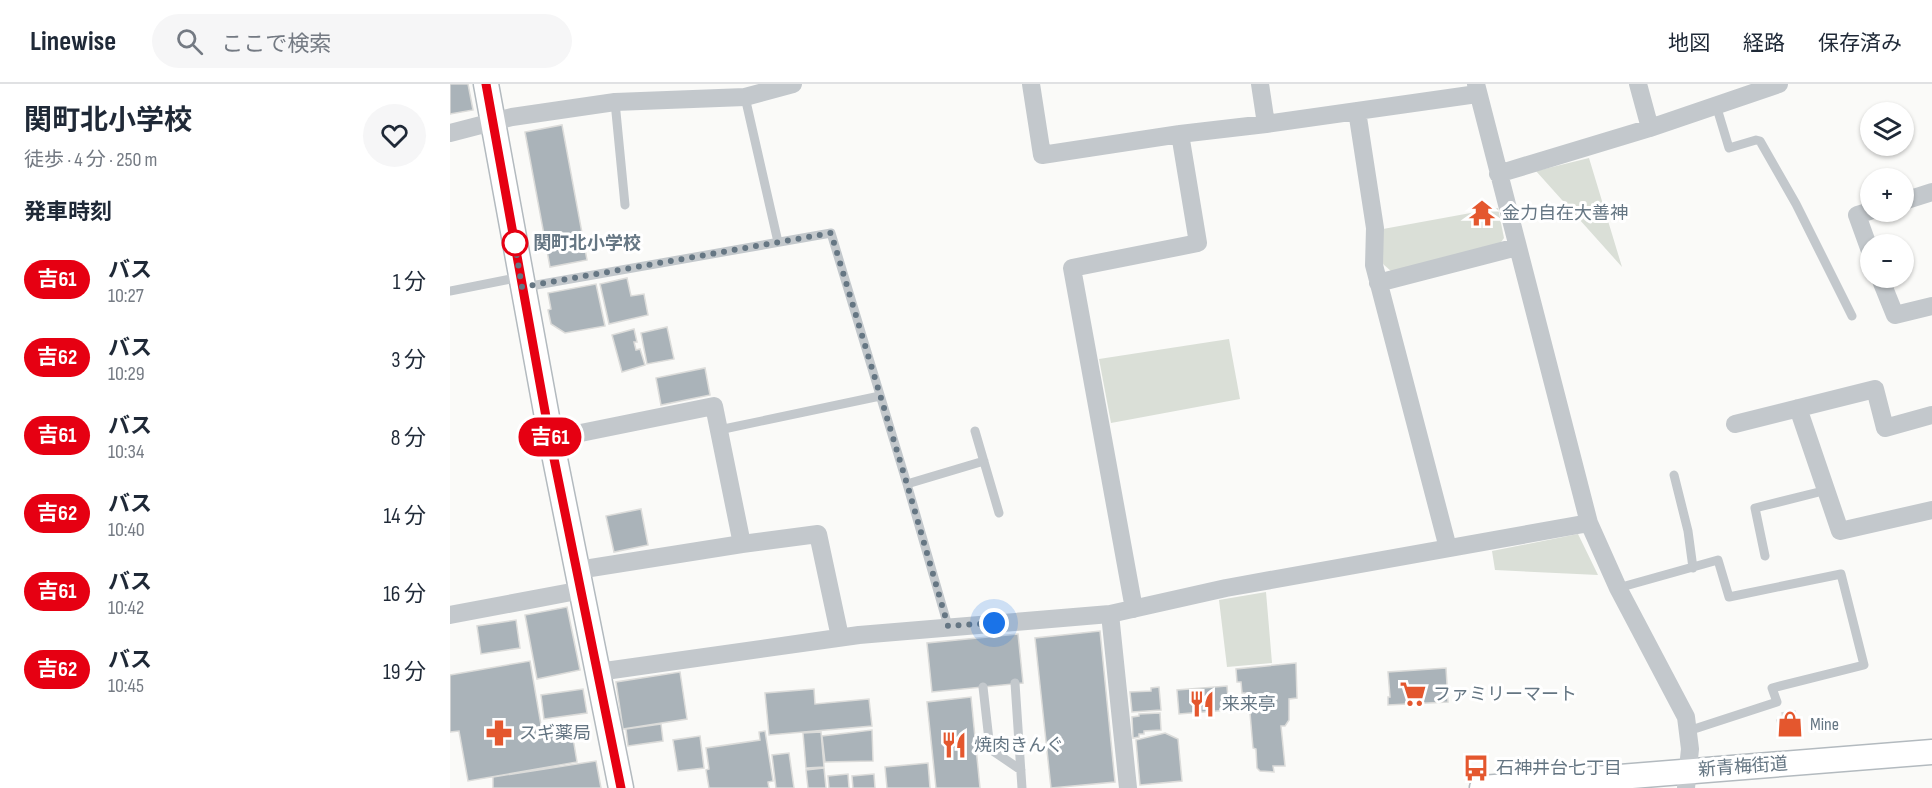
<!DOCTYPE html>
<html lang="ja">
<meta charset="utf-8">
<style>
body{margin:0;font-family:"Sofia Sans Condensed","Noto Sans JP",sans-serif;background:#f6f6f7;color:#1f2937;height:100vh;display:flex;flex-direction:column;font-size:22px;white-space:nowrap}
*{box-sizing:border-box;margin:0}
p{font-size:20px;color:#747a83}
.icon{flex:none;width:33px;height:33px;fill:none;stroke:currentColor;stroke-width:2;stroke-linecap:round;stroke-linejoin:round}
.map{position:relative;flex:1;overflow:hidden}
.side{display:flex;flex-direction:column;background:#fff;width:450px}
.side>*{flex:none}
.badge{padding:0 12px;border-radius:20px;font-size:21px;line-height:39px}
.controls{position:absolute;left:1410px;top:18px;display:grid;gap:12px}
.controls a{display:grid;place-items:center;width:54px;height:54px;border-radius:50%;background:#fff;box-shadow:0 2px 4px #0004;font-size:30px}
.you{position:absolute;width:30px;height:30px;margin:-15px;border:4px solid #fff;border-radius:50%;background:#1a73e8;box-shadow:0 0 0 9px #1a73e833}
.map>.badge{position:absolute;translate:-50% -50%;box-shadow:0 0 0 3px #fff}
h2{padding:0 24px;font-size:22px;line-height:54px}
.round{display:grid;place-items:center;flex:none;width:63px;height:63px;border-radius:32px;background:#f6f6f7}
.summary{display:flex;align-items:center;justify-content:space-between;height:102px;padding:0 24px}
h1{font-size:28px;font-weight:700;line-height:45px}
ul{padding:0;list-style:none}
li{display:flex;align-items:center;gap:18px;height:78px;padding:0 24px}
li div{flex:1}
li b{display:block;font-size:22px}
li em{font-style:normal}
li .badge{min-width:66px;font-weight:700;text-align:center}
header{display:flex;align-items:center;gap:36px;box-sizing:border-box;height:84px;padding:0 30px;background:#fff;border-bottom:2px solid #e0e1e3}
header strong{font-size:28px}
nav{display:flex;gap:33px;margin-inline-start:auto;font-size:21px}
.search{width:420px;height:54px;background:#f6f6f7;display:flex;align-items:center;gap:15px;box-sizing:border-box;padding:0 21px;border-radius:33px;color:#747a83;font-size:22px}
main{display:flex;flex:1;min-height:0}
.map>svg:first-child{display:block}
.green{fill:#dadfd7}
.building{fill:#aab3b9;stroke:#dcdcda;stroke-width:1.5}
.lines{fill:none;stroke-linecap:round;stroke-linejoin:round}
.secondary-casing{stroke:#b3babf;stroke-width:27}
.lane{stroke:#c3c8cc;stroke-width:9}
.street{stroke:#c3c8cc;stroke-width:18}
.secondary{stroke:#fff;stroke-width:24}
.line-casing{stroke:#fff;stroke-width:14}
.line{stroke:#e60012;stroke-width:9}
.walk{stroke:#657683;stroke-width:6;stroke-dasharray:0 10.8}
.stop-dot{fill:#fff;stroke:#e60012;stroke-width:3}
.labels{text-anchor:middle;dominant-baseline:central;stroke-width:6;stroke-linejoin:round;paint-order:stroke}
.poi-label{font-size:18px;fill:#657683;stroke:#fff;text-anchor:start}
.stop-label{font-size:18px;font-weight:bold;fill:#657683;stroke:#fff;text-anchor:start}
.street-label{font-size:18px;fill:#657683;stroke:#fff}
</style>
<header>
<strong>Linewise</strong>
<div class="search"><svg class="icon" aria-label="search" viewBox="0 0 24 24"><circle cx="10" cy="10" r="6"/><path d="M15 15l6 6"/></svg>ここで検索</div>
<nav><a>地図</a><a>経路</a><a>保存済み</a></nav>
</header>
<main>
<section class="side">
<div class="summary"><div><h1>関町北小学校</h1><p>徒歩 · 4 分 · 250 m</p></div><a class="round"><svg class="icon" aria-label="heart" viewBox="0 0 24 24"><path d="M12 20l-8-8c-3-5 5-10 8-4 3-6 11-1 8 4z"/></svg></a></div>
<h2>発車時刻</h2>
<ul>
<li><span class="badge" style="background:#e60012;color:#fff">吉61</span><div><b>バス</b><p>10:27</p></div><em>1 分</em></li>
<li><span class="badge" style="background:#e60012;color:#fff">吉62</span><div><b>バス</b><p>10:29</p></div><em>3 分</em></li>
<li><span class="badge" style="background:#e60012;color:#fff">吉61</span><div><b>バス</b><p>10:34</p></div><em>8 分</em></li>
<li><span class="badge" style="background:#e60012;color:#fff">吉62</span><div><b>バス</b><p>10:40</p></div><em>14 分</em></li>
<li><span class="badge" style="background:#e60012;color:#fff">吉61</span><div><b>バス</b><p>10:42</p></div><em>16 分</em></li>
<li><span class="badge" style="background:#e60012;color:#fff">吉62</span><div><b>バス</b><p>10:45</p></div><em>19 分</em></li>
</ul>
</section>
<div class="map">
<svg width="1482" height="704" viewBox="0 0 1482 704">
<rect width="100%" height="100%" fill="#fafaf8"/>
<path class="green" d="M1139,74l33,109 -86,-96z
M1048,124l6,30 -5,7 -107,27 -9,-8v-35z
M779,255l11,60 -129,24 -12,-64z
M1128,450l20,41 -103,-5 -3,-19z
M816,508l6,71 -45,4 -8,-67z"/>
<path class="building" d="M0,0h18l5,26 -23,4z
M112,41l25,135 -37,7 -25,-135z
M177,194l4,18 13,-2 4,21 -39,9 -9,-40z
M146,200l9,42 -40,7 -14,-9 -3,-14 3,-1 -3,-16z
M217,243l7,32 -27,5 -6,-31z
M184,245l3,13h-3l2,8 4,-1 5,16 -23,7 -10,-37z
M255,284l5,27 -49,10 -5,-27z
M191,425l7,36 -34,7 -8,-36z
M117,523l13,63 -43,9 -12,-64z
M66,536l4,28 -39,6 -4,-28z
M650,547l15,151 -64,6 -16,-150z
M568,550l5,49 -91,9 -5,-49z
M80,577l12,70 29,-5 6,36 -109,19 -9,-50 -9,1v-57z
M846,579l1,35 -8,1v21l-4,6h-4l4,40h-12l1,6 -14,-1 -3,-3 -1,-19 -3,-1 -3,-35h-3l-2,-20h-3l-1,-11h-4l-1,-13z
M996,584l2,34 -60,3v-8h2l-2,-25z
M230,588l7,47 -64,10 -7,-47z
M777,602l2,24 -50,4 -2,-24z
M709,603l2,23 -29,2 -2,-20 21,-1v-3z
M133,605l4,24 -43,6 -3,-24z
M364,605l1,15 54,-5 3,27 -103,9 -4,-42z
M521,613l9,91h-44l-9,-86z
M1345,627l5,20 -19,4 -4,-15 6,-1 -1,-6z
M710,629l1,17 -17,1v3h-5v3l-6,1 -1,-21 7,-1v-2z
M211,640l2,17 -35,5 -2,-17z
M422,646l1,31 -48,1 -3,-26z
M315,647l8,50 -5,1 1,6h-60l-3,-18 3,-1 -3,-21 54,-8 -1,-8z
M371,648l3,35 -18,1 -3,-35z
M715,649l13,6 4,42 -42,4 -4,-45z
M250,652l4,32 -26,3 -5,-31z
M339,669l5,35h-18l-4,-33z
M146,677l5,27h-108v-11z
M478,679l2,25h-43l-2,-21z
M374,684l2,20h-18l-2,-18z
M398,690l1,14h-20l-1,-12z
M424,690l1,14h-22l-1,-12z"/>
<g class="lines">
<g class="secondary-casing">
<path id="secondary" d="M36,0l65,355 70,349
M1032,704l450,-36"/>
</g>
<path class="lane" d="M295,13l33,145
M165,18l10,103
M1266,21l13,43 27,-8 4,1 36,63 56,112
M75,203l306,-54 76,251 41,142
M0,207l71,-14
M269,346l161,-34
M525,347l24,82
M1224,391l14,56 5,37
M457,400l77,-23
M1315,472l-10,-48 72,-18
M1168,504l100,-28 11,37 112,-23 23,91 -92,23 5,14 -89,29
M565,599l7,105
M533,603l7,62 31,21"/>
<path class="street" d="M581,0l11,71 138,-21
M810,0l6,40
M1026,0l113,439 29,65 68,129 4,32 -4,39
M1188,0l12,44
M907,27l18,117 -1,37 74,283
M0,49l62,-16 103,-15 130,-5 48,-13
M1048,90l152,-46 129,-44
M1454,117l28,-9
M1420,127l-13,4 13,36
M1430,194l15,37 37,-9
M928,199l139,-36
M1348,324l42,123 92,-21
M1285,340l140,-35 10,39 47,-13
M101,355l163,-33 28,138 76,-10 22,103
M128,486l164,-26
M684,525l-62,-341 126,-25 -18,-109 86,-10 211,-30
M660,530l18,174
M0,531l132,-25
M148,588l261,-37 251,-21 116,-26 363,-65"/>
<use href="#secondary" class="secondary"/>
</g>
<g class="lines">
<g class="line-casing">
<path id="line" d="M36,0l64,355 71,349"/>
</g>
<use href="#line" class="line"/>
<path class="walk" d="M65,159l-2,-10 9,54 309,-54 76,251 41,142 46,-3"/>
</g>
<defs>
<g id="temple-bare" transform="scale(2.07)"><path d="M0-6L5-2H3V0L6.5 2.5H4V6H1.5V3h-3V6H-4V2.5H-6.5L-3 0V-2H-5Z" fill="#e4572e" stroke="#fff" stroke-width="2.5" paint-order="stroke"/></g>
<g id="supermarket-bare" transform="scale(2.07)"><path d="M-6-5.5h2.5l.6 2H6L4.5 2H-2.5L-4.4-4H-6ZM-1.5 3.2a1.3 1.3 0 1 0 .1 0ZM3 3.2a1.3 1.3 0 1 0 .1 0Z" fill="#e4572e" stroke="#fff" stroke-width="2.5" paint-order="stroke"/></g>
<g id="restaurant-bare" transform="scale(2.07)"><path d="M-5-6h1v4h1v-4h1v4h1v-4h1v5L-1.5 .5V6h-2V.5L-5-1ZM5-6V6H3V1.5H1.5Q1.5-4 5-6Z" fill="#e4572e" stroke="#fff" stroke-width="2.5" paint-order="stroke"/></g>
<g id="shop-bare" transform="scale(2.07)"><path d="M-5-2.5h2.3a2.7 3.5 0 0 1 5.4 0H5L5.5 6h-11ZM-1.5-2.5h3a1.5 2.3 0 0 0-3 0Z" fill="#e4572e" stroke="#fff" stroke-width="2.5" paint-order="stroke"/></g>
<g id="pharmacy-bare" transform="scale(2.07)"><path d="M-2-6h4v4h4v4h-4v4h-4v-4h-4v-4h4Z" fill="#e4572e" stroke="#fff" stroke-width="2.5" paint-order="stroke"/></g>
<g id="bus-bare" transform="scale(2.07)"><path d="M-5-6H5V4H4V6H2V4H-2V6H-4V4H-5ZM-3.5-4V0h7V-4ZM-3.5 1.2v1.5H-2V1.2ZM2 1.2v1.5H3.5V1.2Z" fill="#e4572e" stroke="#fff" stroke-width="2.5" paint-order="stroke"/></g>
</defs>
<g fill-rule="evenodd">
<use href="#temple-bare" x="1032" y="129"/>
<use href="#supermarket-bare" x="963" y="610"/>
<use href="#restaurant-bare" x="752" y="620"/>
<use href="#shop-bare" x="1340" y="640"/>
<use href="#pharmacy-bare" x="49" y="649"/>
<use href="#restaurant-bare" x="504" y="661"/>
<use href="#bus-bare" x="1026" y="684"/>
</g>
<circle class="stop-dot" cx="65" cy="159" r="12"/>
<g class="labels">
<g class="poi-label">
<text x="1052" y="129">金力自在大善神</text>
<text x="983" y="610">ファミリーマート</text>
<text x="772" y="620">来来亭</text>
<text x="1360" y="640">Mine</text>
<text x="69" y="649">スギ薬局</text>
<text x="524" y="661">焼肉きんぐ</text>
<text x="1046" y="684">石神井台七丁目</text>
</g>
<g class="stop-label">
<text x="83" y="159">関町北小学校</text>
</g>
<g class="street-label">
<text transform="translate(1293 683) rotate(-4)">新青梅街道</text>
</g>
</g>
</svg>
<div class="controls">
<a><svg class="icon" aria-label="layers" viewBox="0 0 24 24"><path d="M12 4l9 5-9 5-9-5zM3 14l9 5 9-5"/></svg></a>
<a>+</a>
<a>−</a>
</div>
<div class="you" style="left:544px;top:539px"></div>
<b class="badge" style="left:100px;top:353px;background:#e60012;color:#fff">吉61</b>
</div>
</main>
